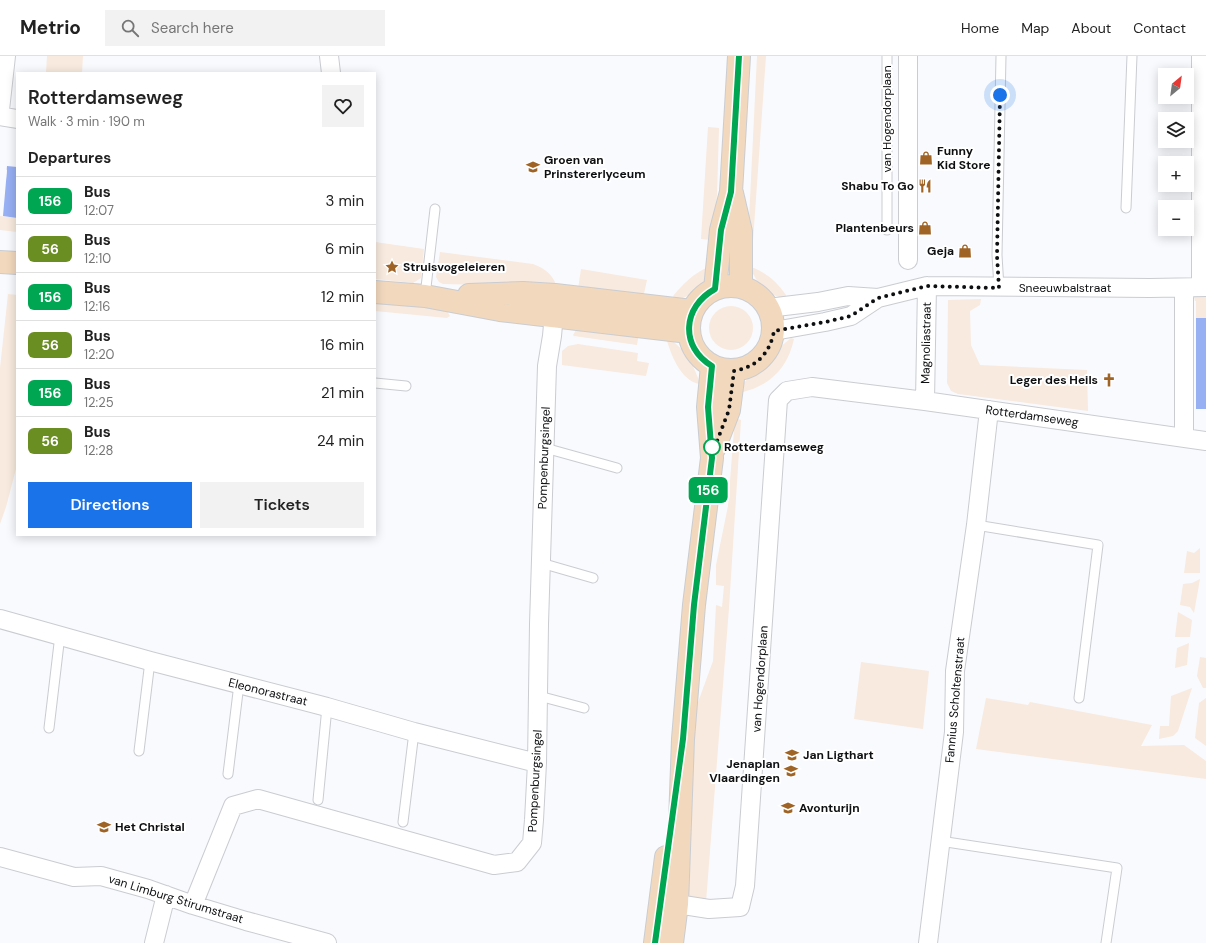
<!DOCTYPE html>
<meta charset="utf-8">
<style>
body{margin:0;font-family:"DM Sans",sans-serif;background:#f2f2f2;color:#222;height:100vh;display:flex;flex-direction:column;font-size:15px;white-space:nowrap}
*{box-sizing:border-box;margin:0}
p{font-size:13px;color:#767676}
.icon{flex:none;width:22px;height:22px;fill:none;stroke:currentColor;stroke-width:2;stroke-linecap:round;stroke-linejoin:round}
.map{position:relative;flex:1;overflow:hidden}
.drawer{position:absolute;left:16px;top:16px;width:360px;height:464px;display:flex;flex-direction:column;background:#fff;border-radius:0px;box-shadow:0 2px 10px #0003}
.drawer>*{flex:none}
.badge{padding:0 8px;border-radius:6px;font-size:14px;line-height:26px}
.needle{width:26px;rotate:29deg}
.buttons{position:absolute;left:1158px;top:12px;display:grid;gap:8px}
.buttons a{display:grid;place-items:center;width:36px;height:36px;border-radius:0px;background:#fff;box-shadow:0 2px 10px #0003;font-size:20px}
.you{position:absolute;width:20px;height:20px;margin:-10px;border:3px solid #fff;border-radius:50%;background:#1a73e8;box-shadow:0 0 0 6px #1a73e833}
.map>.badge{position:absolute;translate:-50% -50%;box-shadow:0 0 0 2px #fff}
h2{padding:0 12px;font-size:15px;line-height:36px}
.round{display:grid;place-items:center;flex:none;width:42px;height:42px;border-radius:0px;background:#f2f2f2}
.head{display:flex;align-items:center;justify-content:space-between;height:68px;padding:0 12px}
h1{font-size:19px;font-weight:600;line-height:30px}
.button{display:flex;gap:8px;margin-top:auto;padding:8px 12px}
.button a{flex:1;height:46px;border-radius:0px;background:#1a73e8;color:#fff;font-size:16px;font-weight:600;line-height:46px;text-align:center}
.button a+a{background:#f2f2f2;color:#222}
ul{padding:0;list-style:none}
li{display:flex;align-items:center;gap:12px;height:48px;padding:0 12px;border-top:1px solid #e0e0e0}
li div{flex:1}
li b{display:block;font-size:15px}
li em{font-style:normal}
li .badge{min-width:44px;font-weight:700;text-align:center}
header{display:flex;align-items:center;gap:24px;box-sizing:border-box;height:56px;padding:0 20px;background:#fff;border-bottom:1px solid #e0e0e0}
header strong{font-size:19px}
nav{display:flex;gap:22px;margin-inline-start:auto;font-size:14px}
.search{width:280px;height:36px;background:#f2f2f2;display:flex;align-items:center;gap:10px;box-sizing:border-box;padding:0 14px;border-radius:0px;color:#767676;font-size:15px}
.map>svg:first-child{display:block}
.green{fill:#f8eade}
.water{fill:#97aff3}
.pier{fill:#f9fafe}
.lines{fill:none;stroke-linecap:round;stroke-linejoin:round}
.lane-casing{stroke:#caccd1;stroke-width:11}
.street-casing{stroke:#caccd1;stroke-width:20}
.secondary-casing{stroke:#caccd1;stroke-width:24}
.lane{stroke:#fff;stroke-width:9}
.street{stroke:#fff;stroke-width:18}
.secondary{stroke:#f2d9be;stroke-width:22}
.line-casing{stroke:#fff;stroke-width:9}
.line{stroke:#00a651;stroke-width:6}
.walk{stroke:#0e0f11;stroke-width:4;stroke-dasharray:0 7.2}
.stop-dot{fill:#fff;stroke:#00a651;stroke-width:2}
.labels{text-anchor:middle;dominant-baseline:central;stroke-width:4;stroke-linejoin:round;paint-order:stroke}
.street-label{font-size:12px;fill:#0e0f11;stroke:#fff}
.poi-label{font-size:12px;font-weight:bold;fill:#0e0f11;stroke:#fff;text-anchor:start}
.stop-label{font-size:12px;font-weight:bold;fill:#0e0f11;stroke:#fff;text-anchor:start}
</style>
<header>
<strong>Metrio</strong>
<div class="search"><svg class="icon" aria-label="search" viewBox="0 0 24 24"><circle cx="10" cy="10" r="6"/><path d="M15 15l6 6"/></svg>Search here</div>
<nav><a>Home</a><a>Map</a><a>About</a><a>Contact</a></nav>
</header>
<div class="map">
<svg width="1206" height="887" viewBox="0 0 1206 887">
<rect width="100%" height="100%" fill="#f9fafe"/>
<path class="green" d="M47,0h36l-1,17h-36z
M757,0h9l-13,185 -5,-1z
M708,71l11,1 -2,67 -4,43 -1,2 -11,-1z
M0,160l17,2v14l-17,-2z
M375,186l49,7 -3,29 -8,5 -38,-4z
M440,196l93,12c10,4 17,8 22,18l-1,5 -111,-3 -4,-2 -3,-5z
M708,211c0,4 0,10 -2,13 -5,11 -19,17 -30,20l-3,-4c11,-13 20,-22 35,-29z
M751,212h3c14,6 23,14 32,27v2l-3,1c-18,-5 -23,-11 -32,-28z
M581,213l66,11 -4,18 -65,-9z
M8,238l9,1v170l-11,42 -6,17v-156z
M1194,241h12v21h-10v-17h-1z
M981,243l-1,6 -10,6 1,34 9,20 107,5 1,41 -130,-17 -7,-3 -4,-8 1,-83z
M375,246l71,7 4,7 -3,2 -72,-7z
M709 272a22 22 0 1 1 44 0a22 22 0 1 1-44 0Z
M576,274l63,3 -2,12 -63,-9 -1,-1z
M791,282l3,1c-6,28 -23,46 -51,53l-2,-2c2,-13 20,-19 29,-28 3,-4 5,-10 9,-14 4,-3 8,-7 12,-10z
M668,283h2c17,13 23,25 30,44l-1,1c-18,-4 -27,-27 -32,-43z
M578,288l60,9 -1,8 12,2 -3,13 -84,-11v-14l6,-5z
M735,362l6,2 -12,188 -23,294 -13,-3 -8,-8 12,-186 16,-44 3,-56 6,2 2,-21 -8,-1v-20l12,-59z
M1200,492v25h-16l3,-22 7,2z
M1200,523l-6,34 -4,-6 -10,-2 3,-21 9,-1z
M1178,556l14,8 -2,17h-15z
M1189,587l-2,22 -12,3 2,-20z
M1200,601l6,1v30h-3l-6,-12z
M861,606l68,9 -6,58 -69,-10z
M1192,632l-14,43 -5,5 -14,3 1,-13h9l2,-30z
M986,642l42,7 2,-3 122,23 -11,21 43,-1 22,16v18l-230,-30z
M1206,642v48l-11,-8 4,-35z"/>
<path class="water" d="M7,110l10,1v51l-14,-2 -3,-38 6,1z
M1196,262h10v91h-10z"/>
<path class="pier" d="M5,113l2,1 -4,46h-2l-1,-2v-38l4,1z"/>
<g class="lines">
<g class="lane-casing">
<path id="lane" d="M887,0v174
M1126,152l6,-152
M999,232l-2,-33 4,-199
M425,240l10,-87
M375,327l31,3
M545,392l72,20
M976,469l122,20 -19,153
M541,507l52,15
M539,640l45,12
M49,672l11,-93
M139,695l11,-90
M228,718l11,-90
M318,744l9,-93
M403,766l11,-90
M940,785l177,27 -11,75"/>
</g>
<g class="street-casing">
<path id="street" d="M329,0l2,17
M908,0v204
M1201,0v230
M0,54l6,-54
M0,60l17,3
M768,252l50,-6 30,-6 30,2 49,-12 223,2 56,-1
M774,275l51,-9 26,-6 27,-18
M925,345l2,-115
M1184,382v-140l1,-10
M0,563l150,42 177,46 87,25 123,31
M0,801l74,20 27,-1 47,13 45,16 53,16 81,22
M664,846l45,7 31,-2 5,-21 33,-486 9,-9 25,-4 113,14 281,40
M193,849l40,-99 25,-7 236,66 23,-3 15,-19 2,-23 3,-57 2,-139 8,-258 5,-30 3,-34
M154,887l12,-48
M928,887l26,-211 1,-61 21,-146 13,-115"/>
</g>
<g class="secondary-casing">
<path id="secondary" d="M732,137l9,39v55
M0,206l17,1
M689 272a42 42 0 1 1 84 0a42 42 0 1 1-84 0Z
M715,233l6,-59 10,-38 8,-136
M375,236l50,4 75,14 189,22
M469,239l54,-2 32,2 137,16
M714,393l15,-39 5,-39
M655,887l11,-86
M672,887l5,-39 6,-165 11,-134 18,-147 -4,-51 4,-41"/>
</g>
<use href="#lane" class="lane"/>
<use href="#street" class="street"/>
<use href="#secondary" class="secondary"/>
</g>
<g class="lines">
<g class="line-casing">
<path id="line" d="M655,887l28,-204 11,-134 18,-147 -4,-51 4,-41c-32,-19 -30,-59 3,-77l6,-59 10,-38 8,-136"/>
</g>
<use href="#line" class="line"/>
<path class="walk" d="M712,391v7l17,-44 5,-39c23,-4 36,-18 40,-40l51,-9 26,-6 27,-18 49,-12 72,2 -2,-32 3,-161"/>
</g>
<defs>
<g id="shop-bare" transform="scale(1.08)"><path d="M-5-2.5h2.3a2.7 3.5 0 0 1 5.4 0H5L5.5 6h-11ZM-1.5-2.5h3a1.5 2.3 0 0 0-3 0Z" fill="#9f6325" stroke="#fff" stroke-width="2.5" paint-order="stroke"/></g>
<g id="school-bare" transform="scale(1.08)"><path d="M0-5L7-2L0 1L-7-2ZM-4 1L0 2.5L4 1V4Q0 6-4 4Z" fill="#9f6325" stroke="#fff" stroke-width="2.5" paint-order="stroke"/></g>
<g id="restaurant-bare" transform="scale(1.08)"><path d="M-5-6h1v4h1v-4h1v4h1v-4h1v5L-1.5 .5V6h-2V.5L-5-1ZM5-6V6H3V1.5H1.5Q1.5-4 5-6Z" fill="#9f6325" stroke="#fff" stroke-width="2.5" paint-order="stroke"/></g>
<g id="sight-bare" transform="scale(1.08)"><path d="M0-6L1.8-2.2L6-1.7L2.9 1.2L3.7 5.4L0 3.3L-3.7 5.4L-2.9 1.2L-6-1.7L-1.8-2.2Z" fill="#9f6325" stroke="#fff" stroke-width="2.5" paint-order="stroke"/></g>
<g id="church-bare" transform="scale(1.08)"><path d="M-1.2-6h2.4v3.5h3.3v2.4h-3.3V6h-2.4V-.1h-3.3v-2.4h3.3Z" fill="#9f6325" stroke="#fff" stroke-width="2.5" paint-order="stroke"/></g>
</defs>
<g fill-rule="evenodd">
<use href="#shop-bare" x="926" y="102"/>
<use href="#school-bare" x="533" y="111"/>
<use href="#restaurant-bare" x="925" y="130"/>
<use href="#shop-bare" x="925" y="172"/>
<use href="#shop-bare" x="965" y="195"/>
<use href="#sight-bare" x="392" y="211"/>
<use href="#church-bare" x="1109" y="324"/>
<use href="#school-bare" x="792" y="699"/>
<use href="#school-bare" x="791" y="715"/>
<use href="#school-bare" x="788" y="752"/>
<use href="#school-bare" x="104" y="771"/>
</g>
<circle class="stop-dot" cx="712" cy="391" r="8"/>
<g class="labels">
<g class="street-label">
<text transform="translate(887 63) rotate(-90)">van Hogendorplaan</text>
<text x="1065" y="232">Sneeuwbalstraat</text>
<text transform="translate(926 287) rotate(-89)">Magnoliastraat</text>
<text transform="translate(1032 360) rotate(8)">Rotterdamseweg</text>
<text transform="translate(544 402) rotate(-88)">Pompenburgsingel</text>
<text transform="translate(760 623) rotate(-86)">van Hogendorplaan</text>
<text transform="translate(268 636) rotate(14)">Eleonorastraat</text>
<text transform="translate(955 644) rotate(-85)">Fannius Scholtenstraat</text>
<text transform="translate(535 725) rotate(-87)">Pompenburgsingel</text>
<text transform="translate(176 843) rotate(17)">van Limburg Stirumstraat</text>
</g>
<g class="poi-label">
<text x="937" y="95">Funny<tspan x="937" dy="14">Kid Store</tspan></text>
<text x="544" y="104">Groen van<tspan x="544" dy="14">Prinstererlyceum</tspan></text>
<text x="914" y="130" text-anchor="end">Shabu To Go</text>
<text x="914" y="172" text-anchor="end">Plantenbeurs</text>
<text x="954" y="195" text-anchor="end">Geja</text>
<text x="403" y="211">Struisvogeleieren</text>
<text x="1098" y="324" text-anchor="end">Leger des Heils</text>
<text x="803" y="699">Jan Ligthart</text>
<text x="780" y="708" text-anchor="end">Jenaplan<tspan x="780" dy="14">Vlaardingen</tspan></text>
<text x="799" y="752">Avonturijn</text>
<text x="115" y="771">Het Christal</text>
</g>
<g class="stop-label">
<text x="724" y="391">Rotterdamseweg</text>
</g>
</g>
</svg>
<div class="buttons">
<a><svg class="needle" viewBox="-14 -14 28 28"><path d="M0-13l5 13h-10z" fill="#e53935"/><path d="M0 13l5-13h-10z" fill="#767676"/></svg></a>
<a><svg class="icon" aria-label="layers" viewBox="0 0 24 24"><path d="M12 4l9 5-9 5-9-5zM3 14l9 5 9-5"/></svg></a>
<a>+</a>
<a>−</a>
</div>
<div class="you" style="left:1000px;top:39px"></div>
<b class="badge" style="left:708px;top:434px;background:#00a651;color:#fff">156</b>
<section class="drawer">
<div class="head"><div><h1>Rotterdamseweg</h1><p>Walk · 3 min · 190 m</p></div><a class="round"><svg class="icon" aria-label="heart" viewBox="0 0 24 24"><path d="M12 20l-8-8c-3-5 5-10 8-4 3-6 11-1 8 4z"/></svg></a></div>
<h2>Departures</h2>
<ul>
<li><span class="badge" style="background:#00a651;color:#fff">156</span><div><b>Bus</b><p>12:07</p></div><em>3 min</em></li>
<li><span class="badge" style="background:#6b8e23;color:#fff">56</span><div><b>Bus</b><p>12:10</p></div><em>6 min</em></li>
<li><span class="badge" style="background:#00a651;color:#fff">156</span><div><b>Bus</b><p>12:16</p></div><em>12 min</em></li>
<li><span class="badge" style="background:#6b8e23;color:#fff">56</span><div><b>Bus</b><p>12:20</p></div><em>16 min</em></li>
<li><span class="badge" style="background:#00a651;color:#fff">156</span><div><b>Bus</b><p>12:25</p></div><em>21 min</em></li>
<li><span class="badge" style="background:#6b8e23;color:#fff">56</span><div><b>Bus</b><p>12:28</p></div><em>24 min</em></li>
</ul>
<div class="button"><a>Directions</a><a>Tickets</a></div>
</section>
</div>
